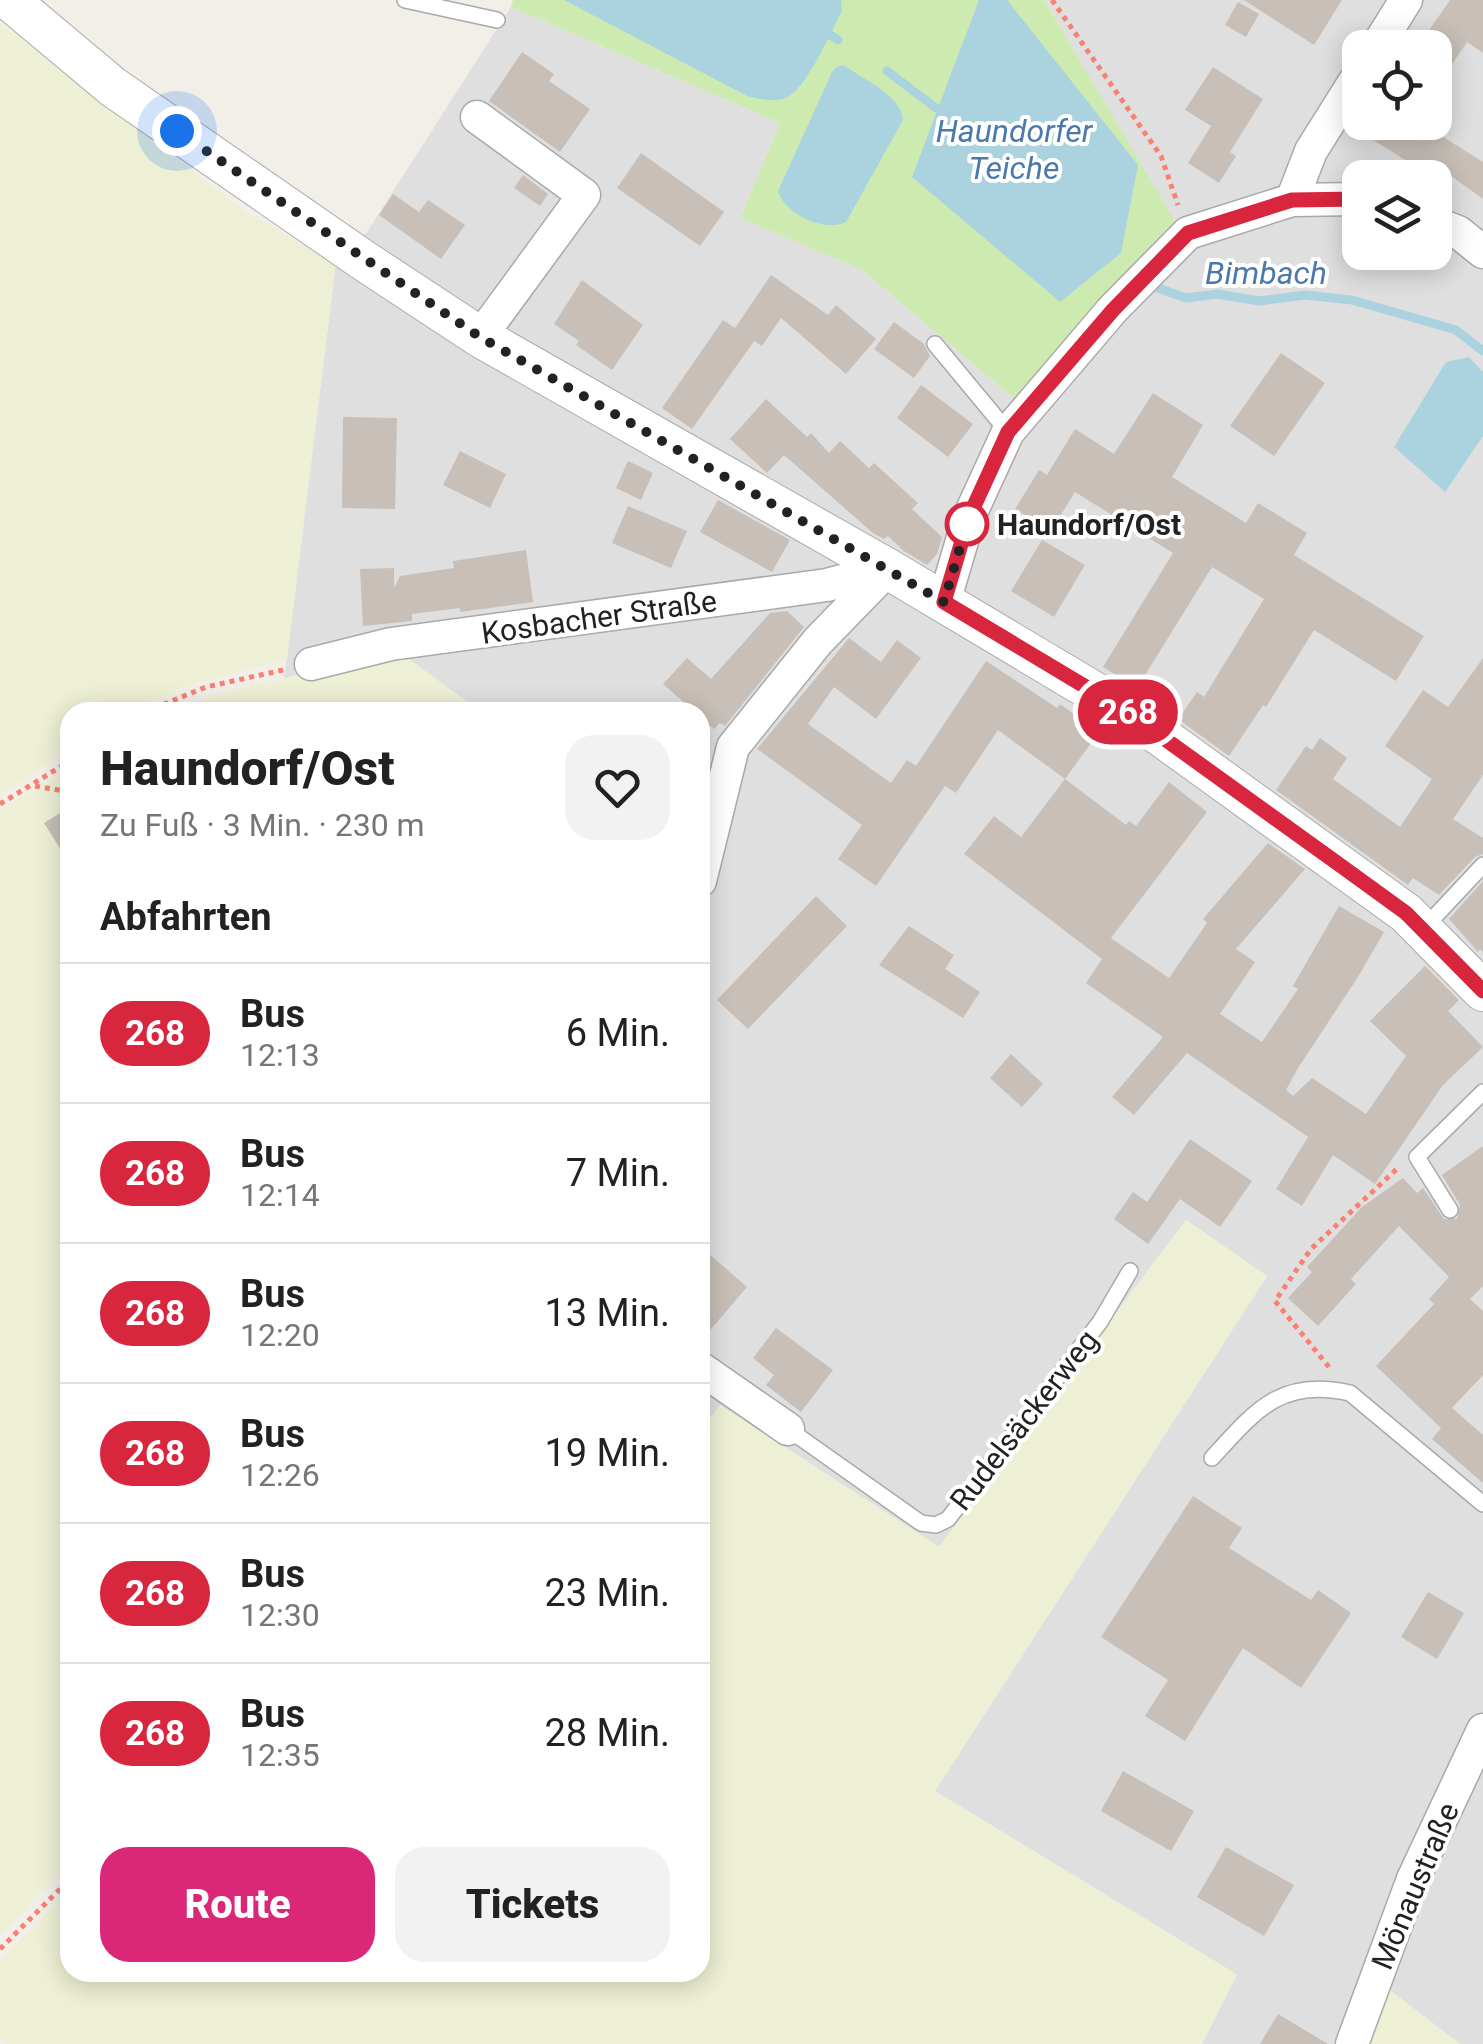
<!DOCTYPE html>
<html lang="de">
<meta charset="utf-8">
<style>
body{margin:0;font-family:Roboto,sans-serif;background:#f2f2f2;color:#222;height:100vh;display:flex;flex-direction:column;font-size:38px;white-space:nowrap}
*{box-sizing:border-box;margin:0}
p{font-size:32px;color:#767676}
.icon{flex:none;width:55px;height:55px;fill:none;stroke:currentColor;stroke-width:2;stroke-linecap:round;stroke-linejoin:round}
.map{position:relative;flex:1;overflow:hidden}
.details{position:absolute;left:60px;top:702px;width:650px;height:1280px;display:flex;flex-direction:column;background:#fff;border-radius:30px;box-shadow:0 5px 25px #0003}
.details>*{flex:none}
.badge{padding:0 20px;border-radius:32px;font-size:35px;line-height:65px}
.controls{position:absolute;left:1342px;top:30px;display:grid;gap:20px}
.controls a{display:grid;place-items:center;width:110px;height:110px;border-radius:20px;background:#fff;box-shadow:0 5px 25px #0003;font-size:50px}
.you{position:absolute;width:50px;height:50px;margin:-25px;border:8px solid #fff;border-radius:50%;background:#1a73e8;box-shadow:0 0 0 15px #1a73e833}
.map>.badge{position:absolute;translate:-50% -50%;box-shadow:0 0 0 5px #fff}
h2{padding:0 40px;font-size:38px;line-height:90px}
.round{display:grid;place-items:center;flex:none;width:105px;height:105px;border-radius:30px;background:#f2f2f2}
.head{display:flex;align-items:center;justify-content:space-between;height:170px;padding:0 40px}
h1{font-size:48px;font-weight:800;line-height:75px}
.primary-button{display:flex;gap:20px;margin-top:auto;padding:20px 40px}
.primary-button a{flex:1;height:115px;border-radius:30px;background:#db2777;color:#fff;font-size:40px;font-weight:800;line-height:115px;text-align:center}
.primary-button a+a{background:#f2f2f2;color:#222}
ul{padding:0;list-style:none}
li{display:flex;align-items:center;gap:30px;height:140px;padding:0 40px;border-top:2px solid #e0e0e0}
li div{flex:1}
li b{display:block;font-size:38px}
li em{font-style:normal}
li .badge{min-width:110px;font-weight:700;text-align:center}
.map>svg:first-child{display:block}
.residential{fill:#e0dfdf;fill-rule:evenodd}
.farmland{fill:#eef0d5}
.grass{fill:#cdebb0}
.water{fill:#aad3df}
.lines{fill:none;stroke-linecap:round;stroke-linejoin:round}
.stream{stroke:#aad3df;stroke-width:9}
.building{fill:#c7bfb8}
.service-casing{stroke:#a9a9a9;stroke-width:18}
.minor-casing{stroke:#a9a9a9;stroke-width:35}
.tertiary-casing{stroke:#a9a9a9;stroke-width:42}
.path{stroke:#fa8072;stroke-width:5;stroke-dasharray:5 5;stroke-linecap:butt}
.service{stroke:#fff;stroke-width:15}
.minor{stroke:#fff;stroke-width:32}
.tertiary{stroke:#fff;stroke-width:40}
.line-casing{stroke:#fff;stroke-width:22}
.line{stroke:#d7263d;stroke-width:15}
.walk{stroke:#222;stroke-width:10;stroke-dasharray:0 18}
.stop-dot{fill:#fff;stroke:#d7263d;stroke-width:5}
.labels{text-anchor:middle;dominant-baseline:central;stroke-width:8;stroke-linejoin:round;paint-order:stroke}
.stop-label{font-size:30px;font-weight:bold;fill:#222;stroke:#fff;text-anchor:start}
.street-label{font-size:30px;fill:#222;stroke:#fff}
.water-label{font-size:32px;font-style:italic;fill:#4a7aab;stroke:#fff}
</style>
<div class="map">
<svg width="1483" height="2044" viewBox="0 0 1483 2044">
<rect width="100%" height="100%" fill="#f2efe9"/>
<path class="residential" d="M1044,0h439v2044h-23l-77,-59 -28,59h-153l34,-70 -301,-183 332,-515 -81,-56 -247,327 -219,-142 -20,27v-720h-219l-82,-60 -115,28 52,-418 31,-30 144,-225 269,116 -40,95 122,52 155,131 161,-173zM1360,48h75v74h-75zM1360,178h75v74h-75z"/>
<path class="farmland" d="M0,23l253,194 83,45 -49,397 -102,27 -55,26h-60v38l-70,44z
M399,652l82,60h-319l70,-22z
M70,768v1095l-70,71v-1124z
M1186,1220l81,56 -332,515 302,184 -35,69h-1197l-5,-9v-74l70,-73v84h630v-540l20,-27 219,142z
M1383,1985l77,59h-99z"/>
<path class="grass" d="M513,0h531l135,228 -162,173 -155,-131 -122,-52 40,-95 -269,-116z"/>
<path class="water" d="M564,0h277l1,11c-11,21 -35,77 -56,87 -13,5 -26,1 -39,-2z
M979,0h28l131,165 -17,88 -61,49 -148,-125z
M838,66h7c18,13 57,30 58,54l-57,102c-22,11 -61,-8 -68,-31l54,-119z
M1469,357l14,15v64l-38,56 -51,-45 52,-85z"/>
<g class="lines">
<path class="stream" d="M829,34l9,6
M887,71l49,37
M1158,288l28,10 32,-4 41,7 46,-6 47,5 104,30 27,21"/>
</g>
<path class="building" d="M1244,0h98l-28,45z
M1450,0h33v53l-16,-11 -32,47v-41h-18z
M1238,2l21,12 -13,23 -21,-12z
M522,52l32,22 -5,7 41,28 -30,43 -71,-51z
M1213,67l50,32 -33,53 6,4 -17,27 -31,-20 23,-37 -26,-16z
M1377,122h42l64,40v37l-32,-23 -5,9 -78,-48z
M641,153l83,59 -24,34 -83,-58z
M523,175l25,19 -8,12 -26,-18z
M393,194l26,18 9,-12 37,25 -24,34 -62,-44z
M771,275l57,40 8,-10 40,34 -30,35 -65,-56 -19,28 -8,-5 -62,88 -30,-21 61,-88 12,8z
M582,280l61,45 -31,45 -36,-25 3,-4 -25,-17z
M894,322l30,22 6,12 -16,22 -40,-29z
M1281,353l44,30 -51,73 -44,-30z
M921,385l52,39 -25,33 -51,-39z
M1153,393l50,32 -31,52 74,46 12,-20 49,30 -13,22 130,81 -28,45 -82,-51 -48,77 -3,-2 -34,51 -51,-37 19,-27 7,5 60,-98 -52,-32 -75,121 -34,-21 70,-114 -98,-61 -24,39 -36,-22 24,-39 8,5 28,-46 39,25z
M766,399l41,38 4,-4 18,20 11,-12 29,27 5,-5 44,40 -6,6 30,28 -5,17 -10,11 -23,-14 -16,-15 -4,3 -11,-6 -89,-78 -17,18 -37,-34z
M343,417l54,1 -2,91 -53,-1z
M460,451l46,23 -16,34 -47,-23z
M628,461l25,12 -12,27 -25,-12z
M718,500l72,40 -18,32 -72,-40z
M628,506l59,25 -16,37 -59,-25z
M1042,540l43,25 -31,52 -43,-26z
M526,550l7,52 -73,10v-4l-48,6v7l-49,5 -3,-57 34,-1v20l6,-12 54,-8 -1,-7z
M787,611l17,16 -79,99 -5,-3 -6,6 -14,-12v-5h-5l-32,-28 24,-26 24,21 59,-66z
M849,638l32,24 16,-22 24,18 -45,61 -42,-32 -26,37 83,59 16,-23 9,6 70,-105 71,47 3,-4 39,28 -34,47 -67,-49 -42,63 -11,-7 -69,100 -38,-27 24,-34 -105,-76z
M1483,658v117l-30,44 30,19v16l-8,3 -36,38 -26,-17 -5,7 -132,-95 30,-44 6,4 8,-12 27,20 -14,21 67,48 32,-48 -47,-33 38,-56 25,17z
M1065,779l61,46 3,-4 7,5 33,-44 38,30 -96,126 58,40 38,-55 -4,-4 65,-76 37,26 -69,80 19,13 -35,52 42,28 36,-53 -5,-3 46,-80 45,26 -26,45 -60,91 -12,22 7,6 19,-18 54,36 40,-58 -36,-35 55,-55 34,34 -11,11 35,36 -40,38 -68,99 -42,-29 -31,51 -26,-17 32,-52 -121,-84 -53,62 -22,-18 51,-60 -77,-54 16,-24 -138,-105 30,-38 27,21z
M70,807v57l-26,-41z
M1483,881v71l-3,-3 -2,3 -29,-33z
M816,896l31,30 -99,103 -31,-29z
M909,926l45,29 -9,14 35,23 -17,26 -84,-53z
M1011,1054l32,30 -21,23 -32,-29z
M1190,1139l62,42 -32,46 -40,-28 -32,45 -34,-25 19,-27 14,10z
M1483,1146v140l-13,13 13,12v64l-31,33 31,27v48l-51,-44 9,-11 -65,-62 58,-62 -5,-5 20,-22 -50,-51 -48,53 5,5 -38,42 -30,-28 24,-26 -5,-5 55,-60 41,-29 14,15 6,-5 21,31h13l3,-14 -18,-30z
M700,1246l47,41 -47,55z
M776,1328l57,42 -32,42 -35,-27 8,-10 -21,-17z
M1193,1496l49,32 -13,20 82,52 7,-10 33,23 -50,75 -58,-40 -58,93 -40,-25 23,-36 -67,-43z
M1428,1592l36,21 -27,46 -36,-22z
M1123,1771l71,40 -23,40 -70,-40z
M1226,1847l68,38 -30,51 -67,-39z
M1278,2014l50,30h-68z"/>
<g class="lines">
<g class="service-casing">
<path id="service" d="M405,0l92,20
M935,344l73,88
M1425,927l58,-62
M1450,1210l-33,-53 66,-65
M788,1429l133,94 15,2 12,-6 152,-197 30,-51
M1212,1458c43,-47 69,-81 138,-65l133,111"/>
</g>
<g class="minor-casing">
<path id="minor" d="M1376,48l30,-48
M477,117l107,78 -104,142
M1292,200l19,-49 49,-78
M1435,223l23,9 25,20
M944,602l25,-85 39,-85 105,-123 75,-76 104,-33 68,-1
M311,664l80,-20 436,-59 61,-16
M700,881l33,-134 85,-106 70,-72
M700,1368l88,61
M1352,2044l61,-165 70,-149"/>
</g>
<g class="tertiary-casing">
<path id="tertiary" d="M9,0l104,87 250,173 117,77 408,232 238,142 280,202 77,78"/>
</g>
<path class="path" d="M1052,0l109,156 17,49
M145,712l61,-25 77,-17
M35,786l35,6
M0,804l70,-43
M1329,1367l-54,-66 36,-52 88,-82
M0,1949l70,-70"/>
<use href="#service" class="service"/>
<use href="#minor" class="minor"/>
<use href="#tertiary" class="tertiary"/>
</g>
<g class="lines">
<g class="line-casing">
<path id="line" d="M1360,199l-68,1 -104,33 -75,77 -105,122 -39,85 -25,85 182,109 218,157 62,45 77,78"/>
</g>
<use href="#line" class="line"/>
<path class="walk" d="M177,131l303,206 464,265 25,-85 -2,7"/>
</g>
<circle class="stop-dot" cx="967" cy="524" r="20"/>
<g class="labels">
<g class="stop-label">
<text x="997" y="524">Haundorf/Ost</text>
</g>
<g class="street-label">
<text transform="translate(599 617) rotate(-8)">Kosbacher Straße</text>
<text transform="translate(1024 1420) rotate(-52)">Rudelsäckerweg</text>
<text transform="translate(1415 1886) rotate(-67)">Mönaustraße</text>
</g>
<g class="water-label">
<text x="1014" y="131">Haundorfer<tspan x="1014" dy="37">Teiche</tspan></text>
<text x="1266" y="273">Bimbach</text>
</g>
</g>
</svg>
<div class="controls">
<a><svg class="icon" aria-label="locate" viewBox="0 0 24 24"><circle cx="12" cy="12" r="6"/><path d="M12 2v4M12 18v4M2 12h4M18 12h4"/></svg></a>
<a><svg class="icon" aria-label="layers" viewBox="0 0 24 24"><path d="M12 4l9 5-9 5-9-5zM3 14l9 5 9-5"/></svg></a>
</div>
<div class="you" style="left:177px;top:131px"></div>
<b class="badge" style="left:1128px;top:712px;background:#d7263d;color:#fff">268</b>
<section class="details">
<div class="head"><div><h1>Haundorf/Ost</h1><p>Zu Fuß · 3 Min. · 230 m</p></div><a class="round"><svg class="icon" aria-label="heart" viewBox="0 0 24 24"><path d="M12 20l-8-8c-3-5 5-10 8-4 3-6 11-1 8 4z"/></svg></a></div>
<h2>Abfahrten</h2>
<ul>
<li><span class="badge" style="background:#d7263d;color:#fff">268</span><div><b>Bus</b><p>12:13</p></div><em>6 Min.</em></li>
<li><span class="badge" style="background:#d7263d;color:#fff">268</span><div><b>Bus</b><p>12:14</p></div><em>7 Min.</em></li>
<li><span class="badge" style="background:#d7263d;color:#fff">268</span><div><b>Bus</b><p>12:20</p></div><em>13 Min.</em></li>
<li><span class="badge" style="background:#d7263d;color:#fff">268</span><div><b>Bus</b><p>12:26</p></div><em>19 Min.</em></li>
<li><span class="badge" style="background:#d7263d;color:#fff">268</span><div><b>Bus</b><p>12:30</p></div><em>23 Min.</em></li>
<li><span class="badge" style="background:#d7263d;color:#fff">268</span><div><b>Bus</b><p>12:35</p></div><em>28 Min.</em></li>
</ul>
<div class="primary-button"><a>Route</a><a>Tickets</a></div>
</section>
</div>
